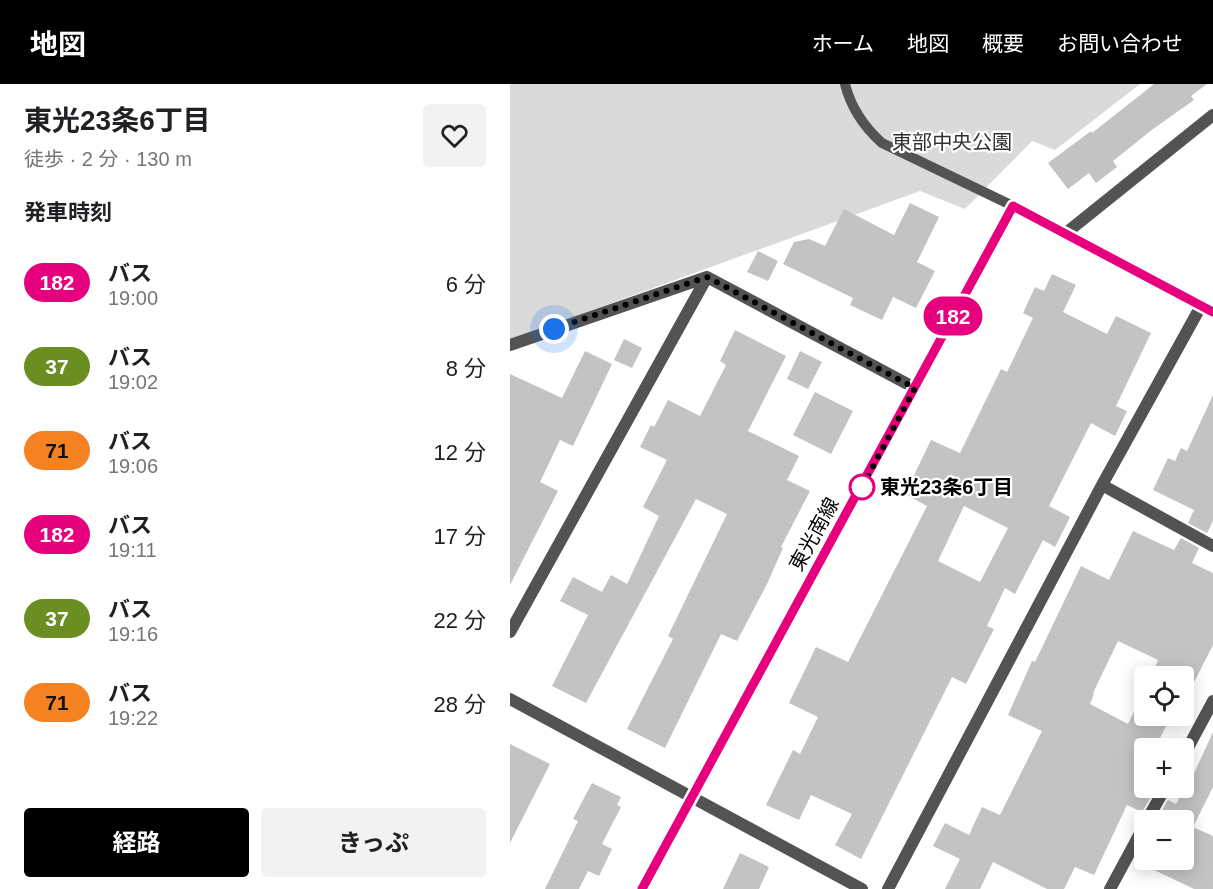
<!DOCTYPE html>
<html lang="ja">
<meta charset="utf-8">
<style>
body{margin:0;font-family:Arial,"Noto Sans JP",sans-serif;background:#f2f2f2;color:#202124;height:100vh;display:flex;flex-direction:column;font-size:22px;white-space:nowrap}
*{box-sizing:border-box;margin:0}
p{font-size:20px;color:#757577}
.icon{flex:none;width:33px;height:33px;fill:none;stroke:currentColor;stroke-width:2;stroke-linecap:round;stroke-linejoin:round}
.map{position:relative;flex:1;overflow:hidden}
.panel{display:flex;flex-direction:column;background:#fff;width:510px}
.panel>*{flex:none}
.badge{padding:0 12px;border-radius:20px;font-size:21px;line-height:39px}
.fabs{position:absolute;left:624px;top:582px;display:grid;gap:12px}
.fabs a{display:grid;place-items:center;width:60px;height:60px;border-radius:6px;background:#fff;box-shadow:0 3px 15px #0003;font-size:30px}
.you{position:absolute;width:30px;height:30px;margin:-15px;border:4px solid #fff;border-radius:50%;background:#1a73e8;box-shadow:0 0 0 9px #1a73e833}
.map>.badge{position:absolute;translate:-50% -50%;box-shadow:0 0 0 3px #fff}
h2{padding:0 24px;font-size:22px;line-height:54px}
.round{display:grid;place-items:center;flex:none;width:63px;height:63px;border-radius:6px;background:#f2f2f2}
.head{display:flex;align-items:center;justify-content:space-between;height:102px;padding:0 24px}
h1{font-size:28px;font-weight:700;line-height:45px}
.action{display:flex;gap:12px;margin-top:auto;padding:12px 24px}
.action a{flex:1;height:69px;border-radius:6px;background:#000;color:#fff;font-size:24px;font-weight:700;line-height:69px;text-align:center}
.action a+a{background:#f2f2f2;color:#202124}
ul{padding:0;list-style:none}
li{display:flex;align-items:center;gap:18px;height:84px;padding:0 24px}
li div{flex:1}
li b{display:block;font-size:22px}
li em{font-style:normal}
li .badge{min-width:66px;font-weight:700;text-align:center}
header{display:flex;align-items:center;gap:36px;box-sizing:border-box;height:84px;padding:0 30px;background:#000;color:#fff}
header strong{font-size:28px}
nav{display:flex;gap:33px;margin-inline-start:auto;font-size:21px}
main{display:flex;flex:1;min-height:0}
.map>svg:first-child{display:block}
.green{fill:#dadada}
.building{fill:#c3c3c3;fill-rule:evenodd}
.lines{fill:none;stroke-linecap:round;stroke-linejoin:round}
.service{stroke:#535353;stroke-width:10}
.minor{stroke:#535353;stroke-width:12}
.tertiary{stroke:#535353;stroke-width:12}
.line-casing{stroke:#fff;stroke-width:14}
.line{stroke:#e6007e;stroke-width:9}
.walk{stroke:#000;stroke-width:6;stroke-dasharray:0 10.8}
.stop-dot{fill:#fff;stroke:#e6007e;stroke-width:3}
.labels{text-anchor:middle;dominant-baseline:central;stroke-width:4.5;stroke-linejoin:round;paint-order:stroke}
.park-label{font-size:20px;fill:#313131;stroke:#fff}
.stop-label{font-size:20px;font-weight:bold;fill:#000;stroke:#fff;text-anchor:start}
.street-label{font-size:20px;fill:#000;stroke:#fff}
</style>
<header>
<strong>地図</strong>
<nav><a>ホーム</a><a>地図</a><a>概要</a><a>お問い合わせ</a></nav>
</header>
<main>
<section class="panel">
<div class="head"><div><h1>東光23条6丁目</h1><p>徒歩 · 2 分 · 130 m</p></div><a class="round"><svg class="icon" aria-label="heart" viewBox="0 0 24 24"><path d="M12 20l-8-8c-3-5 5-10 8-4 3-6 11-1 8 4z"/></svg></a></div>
<h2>発車時刻</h2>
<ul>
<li><span class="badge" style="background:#e6007e;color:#fff">182</span><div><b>バス</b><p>19:00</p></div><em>6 分</em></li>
<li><span class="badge" style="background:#6b8e23;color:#fff">37</span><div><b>バス</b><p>19:02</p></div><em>8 分</em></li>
<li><span class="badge" style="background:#f58220;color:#111">71</span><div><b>バス</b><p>19:06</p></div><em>12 分</em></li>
<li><span class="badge" style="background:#e6007e;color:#fff">182</span><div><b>バス</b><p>19:11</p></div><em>17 分</em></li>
<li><span class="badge" style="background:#6b8e23;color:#fff">37</span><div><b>バス</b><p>19:16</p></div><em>22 分</em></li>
<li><span class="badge" style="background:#f58220;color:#111">71</span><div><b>バス</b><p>19:22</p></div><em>28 分</em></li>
</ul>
<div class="action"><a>経路</a><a>きっぷ</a></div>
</section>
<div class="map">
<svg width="703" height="805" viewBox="0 0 703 805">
<rect width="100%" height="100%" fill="#fff"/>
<path class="green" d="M0,0h630l-85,66 -23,-9 -67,68 -45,-18 -410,149z"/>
<path class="building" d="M644,0h53l-16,12 3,4 -41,29 -40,32 4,6 -21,16 -7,-10 -21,16 -20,-26 43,-32 1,2z
M400,119l29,14 -22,45 18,9 -19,37 -23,-11 -11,23 -32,-15 3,-7 -70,-34 11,-22 15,-3 16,7 19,-37 50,26z
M248,167l20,10 -10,20 -21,-9z
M542,190l24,11 -13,27 44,22 9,-18 35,17 -35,73 11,5 -12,25 -24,-13 -42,83 21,11 -15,30 -12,-7 -28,54 -10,-6 -18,38 7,3 -28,55 -14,-7 -91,182 -26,-14 17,-31 -41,-19 -12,25 -33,-15 27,-55 7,4 18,-37 -29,-14 27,-56 32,15 79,-156 -22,-12 26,-54 29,13 41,-84 6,3 26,-54 -10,-5 12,-26 9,4zM454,422l44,22 -28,54 -42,-21z
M225,246l51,26 -38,75 51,25 -12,24 23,11 -29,56 2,1 -16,36 -30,57 -16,-7 -56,114 -38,-19 46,-90 -5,-3 59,-122 -31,-15 -110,204 -34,-17 36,-71 -28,-14 13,-24 29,15 9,-17 16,9 32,-68 -16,-9 24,-47 -27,-13 11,-22 3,2 14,-27 32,16 26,-51 -6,-4z
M114,255l18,9 -10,20 -18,-8z
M75,267l27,13 -39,82 -13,-6 -20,42 18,9 -48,94v-211l52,24z
M290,267l22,11 -14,27 -21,-10z
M305,308l38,19 -22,43 -38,-19z
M703,311v126l-6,12 -19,-10 6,-13 -41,-20 15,-32 7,3 6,-13 6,3z
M623,447l41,19 7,-12 18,10 -7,15 21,10v72l-25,49 -4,-2v-16h-33l7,-16 -40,-19 -25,52 1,1 -4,10 38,20 16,-34v26h27l-16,32h-11v41l9,4 -11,19 -15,-7 -33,70 -19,-8 -11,22h-17l-54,-27 -13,27h-35l15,-30 -27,-13 12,-23 24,12 13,-28 18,8 42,-84 -34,-16 24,-54 3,1 46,-96 28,14z
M703,648v55l-20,40 20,9v53h-19l-46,-22 3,-7h33v-40l-27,-1 11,-19 8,4 7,-12 2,1z
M0,660l40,20 -40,79z
M82,699l29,14 -4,8 4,2 -19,37 10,5 -13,27 -11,-5 -9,18h-34l33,-68 -5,-2z
M230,769l29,14 -10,22h-36z"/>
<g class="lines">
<path class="service" d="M335,0c6,24 18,42 37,59l131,63"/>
<path class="minor" d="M556,149l147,-118
M0,261l197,-68 208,111
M592,401l111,61
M0,548l197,-355
M0,615l352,190
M674,671l29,-54
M637,736l18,-32
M378,805l214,-404 99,-179
M600,805l34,-63"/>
<path class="tertiary" d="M132,805l371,-683 200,106"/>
</g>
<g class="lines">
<g class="line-casing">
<path id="line" d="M132,805l371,-683 200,106"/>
</g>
<use href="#line" class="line"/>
<path class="walk" d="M44,245l153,-52 208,111 -53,99"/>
</g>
<circle class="stop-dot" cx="352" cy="403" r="12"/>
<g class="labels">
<g class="park-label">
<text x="442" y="58">東部中央公園</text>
</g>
<g class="stop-label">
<text x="370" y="403">東光23条6丁目</text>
</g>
<g class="street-label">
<text transform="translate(304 450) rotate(-61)">東光南線</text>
</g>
</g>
</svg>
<div class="fabs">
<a><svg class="icon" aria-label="locate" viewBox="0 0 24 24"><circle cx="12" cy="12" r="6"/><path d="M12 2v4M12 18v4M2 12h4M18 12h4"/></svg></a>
<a>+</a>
<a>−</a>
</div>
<div class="you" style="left:44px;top:245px"></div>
<b class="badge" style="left:443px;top:232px;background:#e6007e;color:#fff">182</b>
</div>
</main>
